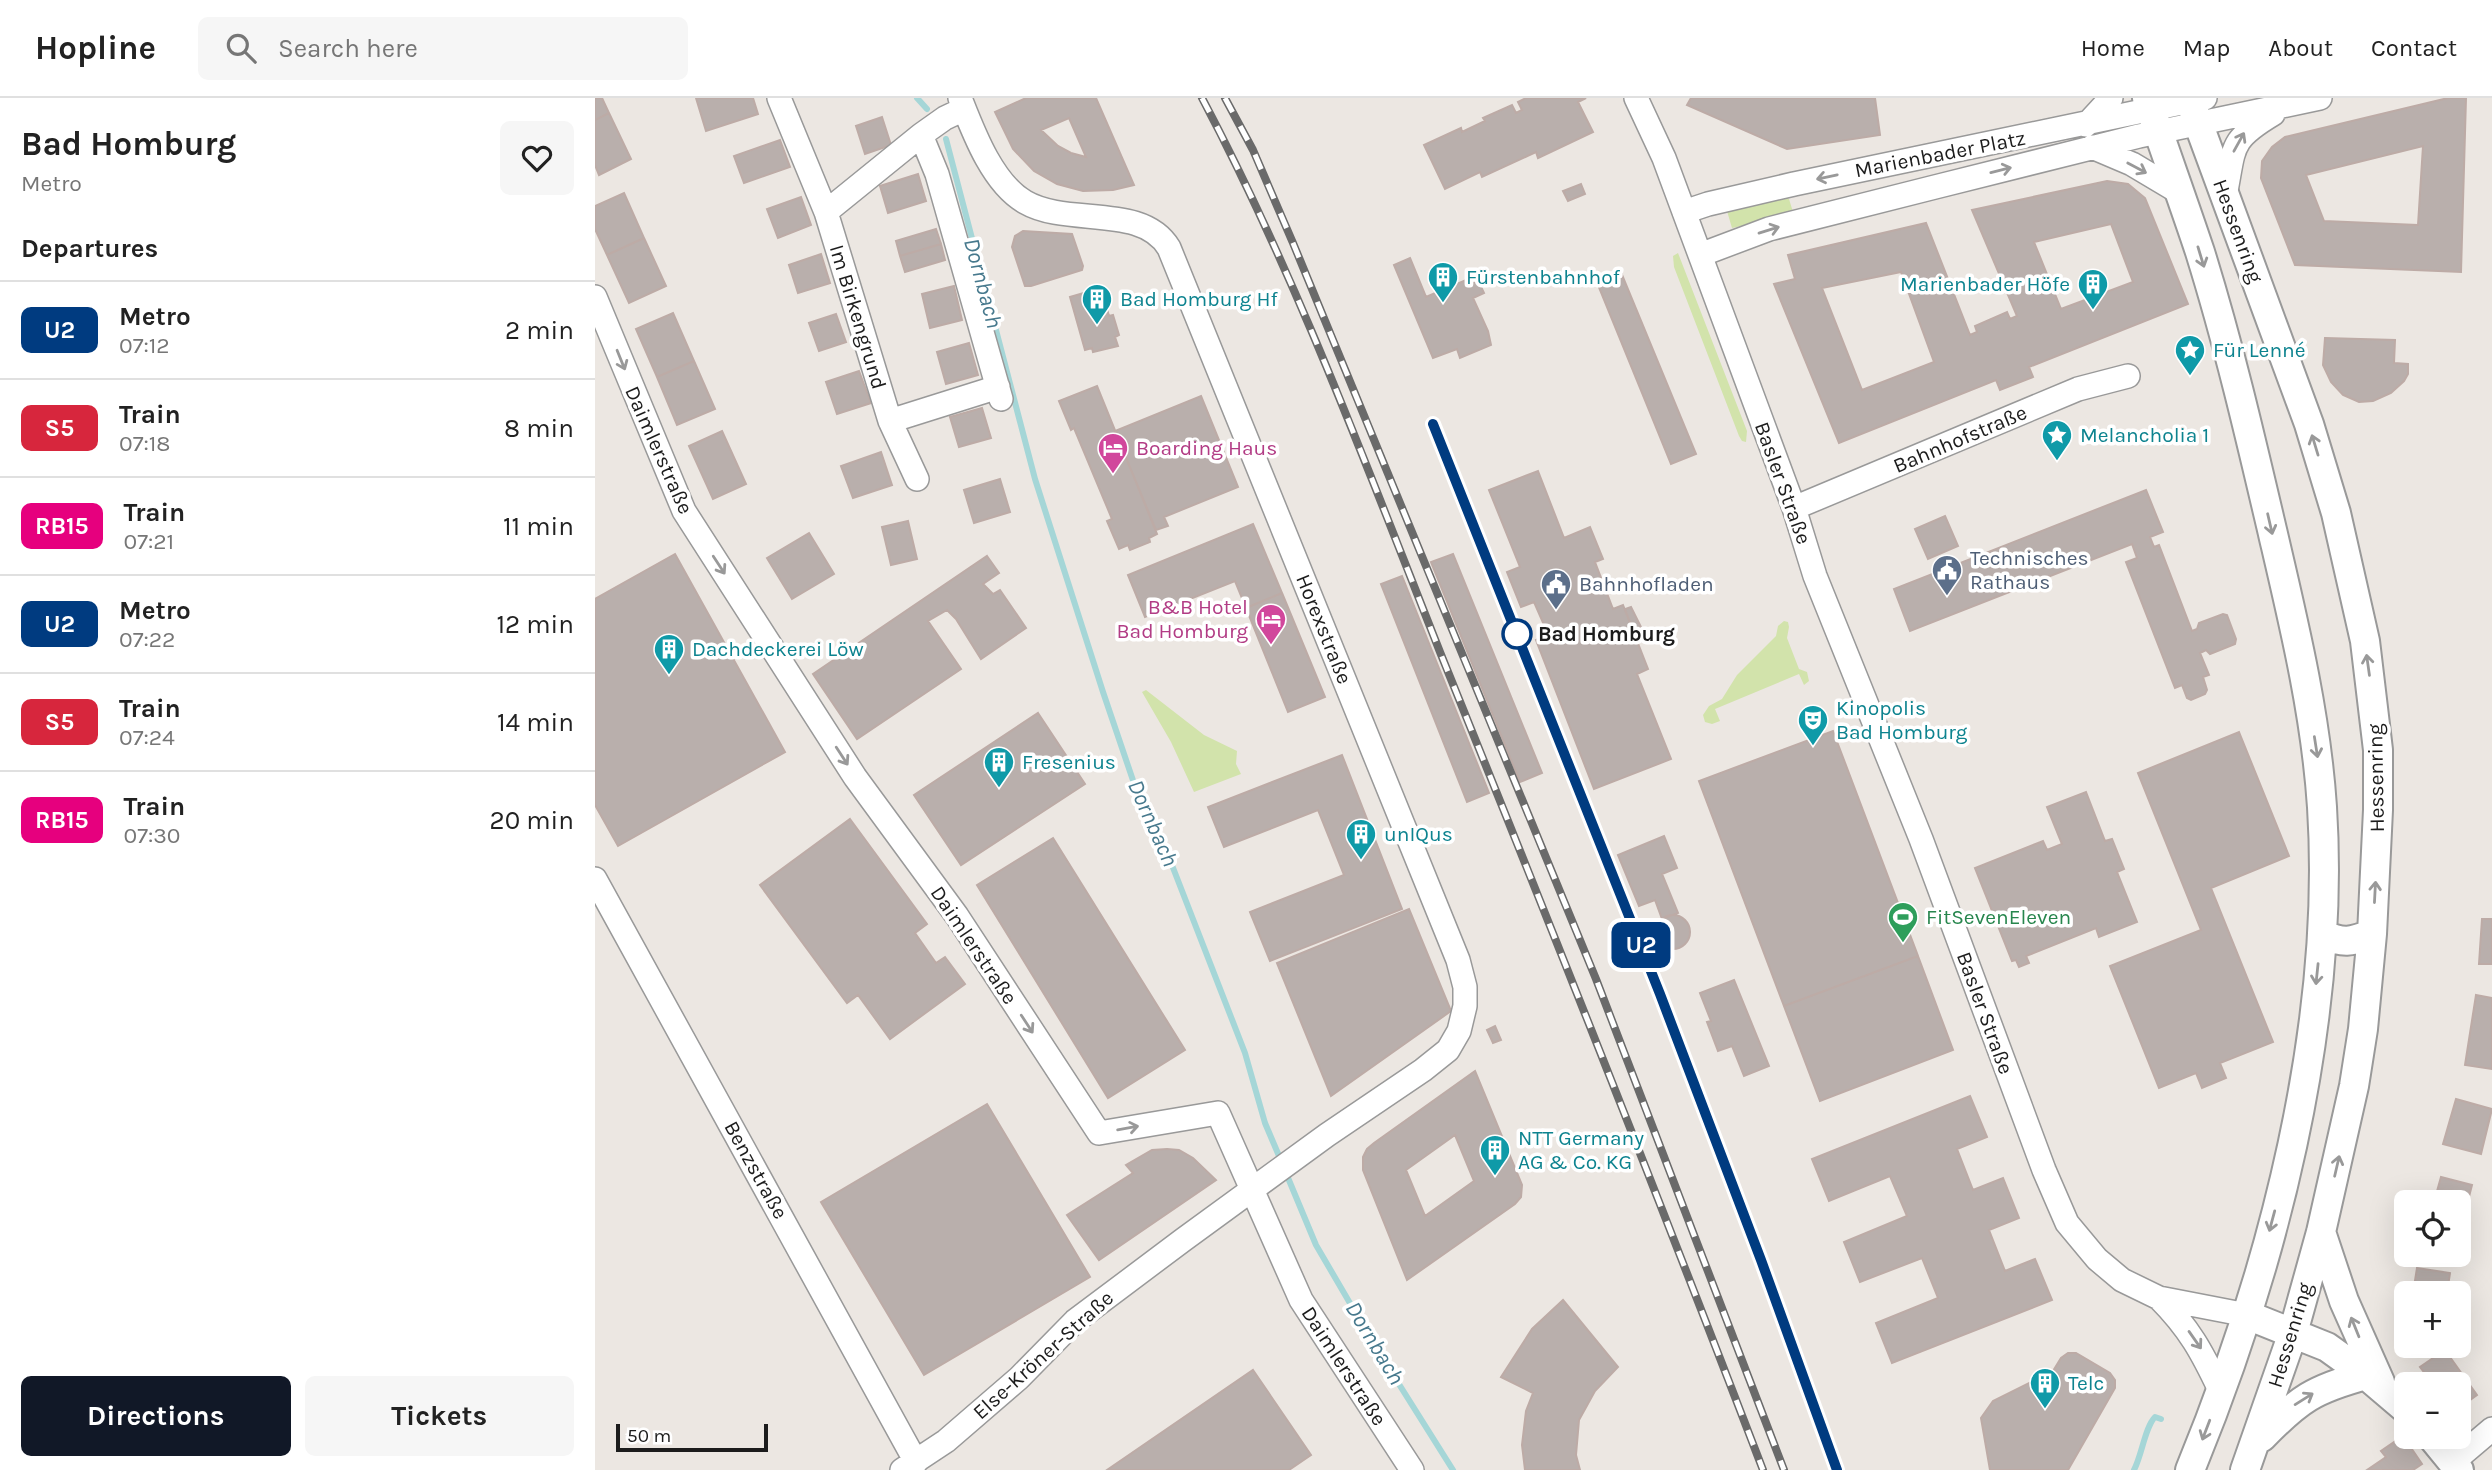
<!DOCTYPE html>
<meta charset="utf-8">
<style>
body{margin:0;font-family:Karla,sans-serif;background:#f6f6f6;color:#222;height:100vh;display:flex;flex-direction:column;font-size:26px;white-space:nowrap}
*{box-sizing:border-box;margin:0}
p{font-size:23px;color:#767676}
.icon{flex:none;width:38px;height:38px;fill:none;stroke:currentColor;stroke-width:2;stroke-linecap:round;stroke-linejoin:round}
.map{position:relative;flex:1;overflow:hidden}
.sheet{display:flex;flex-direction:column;background:#fff;width:595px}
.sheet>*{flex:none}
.badge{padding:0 14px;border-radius:10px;font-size:24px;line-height:46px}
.buttons{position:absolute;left:1799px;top:1092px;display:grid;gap:14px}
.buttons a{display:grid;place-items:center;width:77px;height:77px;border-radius:10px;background:#fff;box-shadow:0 7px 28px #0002;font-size:35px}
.scale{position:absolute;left:21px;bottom:18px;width:152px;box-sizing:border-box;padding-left:7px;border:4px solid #1c1c1c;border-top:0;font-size:19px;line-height:24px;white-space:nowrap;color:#1c1c1c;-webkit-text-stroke:5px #fff;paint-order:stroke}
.map>.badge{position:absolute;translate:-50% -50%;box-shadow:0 0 0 4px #fff}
h2{padding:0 21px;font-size:26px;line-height:63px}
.round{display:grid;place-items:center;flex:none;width:74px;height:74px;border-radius:10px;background:#f6f6f6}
.summary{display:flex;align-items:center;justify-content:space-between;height:119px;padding:0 21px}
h1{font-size:33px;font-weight:700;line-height:52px}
.action{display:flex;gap:14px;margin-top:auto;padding:14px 21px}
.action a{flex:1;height:80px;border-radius:10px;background:#111827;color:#fff;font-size:28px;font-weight:700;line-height:80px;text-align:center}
.action a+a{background:#f6f6f6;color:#222}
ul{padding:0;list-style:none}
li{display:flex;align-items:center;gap:21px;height:98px;padding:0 21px;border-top:2px solid #e0e0e0}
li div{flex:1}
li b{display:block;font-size:26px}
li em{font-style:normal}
li .badge{min-width:77px;font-weight:700;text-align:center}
header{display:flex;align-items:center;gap:42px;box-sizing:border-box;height:98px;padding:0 35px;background:#fff;border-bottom:2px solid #e0e0e0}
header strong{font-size:33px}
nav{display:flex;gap:38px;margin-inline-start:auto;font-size:24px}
.search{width:490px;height:63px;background:#f6f6f6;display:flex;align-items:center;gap:18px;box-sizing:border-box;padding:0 24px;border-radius:10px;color:#767676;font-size:26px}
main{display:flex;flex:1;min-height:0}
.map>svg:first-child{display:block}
.grass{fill:#d2e3ab}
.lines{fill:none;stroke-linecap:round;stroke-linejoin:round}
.stream{stroke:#a5d6d7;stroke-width:6}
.building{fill:#b9afac;stroke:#bdaba6;stroke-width:2;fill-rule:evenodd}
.minor-casing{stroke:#999;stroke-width:26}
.tertiary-casing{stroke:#999;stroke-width:32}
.minor{stroke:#fff;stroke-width:23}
.tertiary{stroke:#fff;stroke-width:28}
.rail-casing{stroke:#6a6a6a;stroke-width:8}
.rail{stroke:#fff;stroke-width:5;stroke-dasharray:16;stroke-linecap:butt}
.oneway{stroke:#999}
.line-casing{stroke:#fff;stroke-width:16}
.line{stroke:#003b80;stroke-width:10}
.stop-dot{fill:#fff;stroke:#003b80;stroke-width:3.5}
.labels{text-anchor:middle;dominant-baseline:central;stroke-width:7;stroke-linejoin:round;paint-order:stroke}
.street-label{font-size:21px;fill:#1c1c1c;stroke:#fff}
.culture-label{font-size:21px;fill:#0d838f;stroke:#fff;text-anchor:start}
.hotel-label{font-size:21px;fill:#b23c85;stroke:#fff;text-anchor:start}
.service-label{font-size:21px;fill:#4e5e75;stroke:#fff;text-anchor:start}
.stop-label{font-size:21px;font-weight:bold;fill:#1c1c1c;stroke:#fff;text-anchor:start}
.leisure-label{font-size:21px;fill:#27864d;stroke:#fff;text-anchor:start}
.water-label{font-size:23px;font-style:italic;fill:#47798d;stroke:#fff}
</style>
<header>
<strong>Hopline</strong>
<div class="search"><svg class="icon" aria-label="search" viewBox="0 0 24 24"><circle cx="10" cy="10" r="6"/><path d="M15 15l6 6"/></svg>Search here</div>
<nav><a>Home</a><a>Map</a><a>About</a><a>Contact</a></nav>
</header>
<main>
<section class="sheet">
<div class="summary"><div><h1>Bad Homburg</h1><p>Metro</p></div><a class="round"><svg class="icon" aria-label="heart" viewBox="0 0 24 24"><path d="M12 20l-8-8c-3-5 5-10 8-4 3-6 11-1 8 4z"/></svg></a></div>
<h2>Departures</h2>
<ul>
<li><span class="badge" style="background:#003b80;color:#fff">U2</span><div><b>Metro</b><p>07:12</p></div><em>2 min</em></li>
<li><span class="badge" style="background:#d7263d;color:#fff">S5</span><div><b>Train</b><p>07:18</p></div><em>8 min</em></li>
<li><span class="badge" style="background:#e6007e;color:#fff">RB15</span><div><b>Train</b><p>07:21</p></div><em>11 min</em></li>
<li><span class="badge" style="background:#003b80;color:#fff">U2</span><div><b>Metro</b><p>07:22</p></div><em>12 min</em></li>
<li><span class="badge" style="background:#d7263d;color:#fff">S5</span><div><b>Train</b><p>07:24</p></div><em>14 min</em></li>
<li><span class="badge" style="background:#e6007e;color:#fff">RB15</span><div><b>Train</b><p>07:30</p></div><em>20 min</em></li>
</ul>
<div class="action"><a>Directions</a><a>Tickets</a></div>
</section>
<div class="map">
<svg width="1897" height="1372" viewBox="0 0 1897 1372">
<rect width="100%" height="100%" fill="#ece7e2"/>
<path class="grass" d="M1191,99l3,2 4,13 -2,3 -59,13 -5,-17z
M1083,155l69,178 -1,11 -4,-1 -3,-5 -65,-169 -1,-11z
M1189,523l4,1 1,5 -2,11 12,31 8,3 2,9 -5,4 -5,-11 -84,35 5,12 -8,3 -7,-2 -2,-7 6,-9 13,-7 15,-24 39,-39 2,-10z
M551,592l58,45 33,16 -1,13 5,10 -47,18 -23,-50 -29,-50z"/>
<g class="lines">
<path class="stream" d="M322,0l10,11
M351,41l89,340 68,213 37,109 30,59 75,193 20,70 17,40
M691,1075l30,72 59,101 78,124
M1539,1372c8,-15 11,-43 21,-53l6,2"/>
</g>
<path class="building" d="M0,0h7l7,15 -14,7z
M101,0h57l5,16 -52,17z
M431,0h70l38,87 -21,5 -30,1 -26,-7 -23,-13 -21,-22 -18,-37zM474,20l17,39 -15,-4 -13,-7 -17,-16z
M931,0h60l-8,4 15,30 -55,26 -2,-6 -54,25 -2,-5 -35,17 -21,-44 37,-17 1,4 23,-11 -2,-3 29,-13 4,8 6,-3 -4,-8z
M1096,0h184l5,37 -93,14 -100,-44z
M1853,0h18l-5,174 -166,-7 -34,-87 1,-17 10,-14 13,-10zM1828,48l-5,79 -94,-4 -18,-46z
M14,15l22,46 -32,16 -4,-10v-45z
M287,19l9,28 -26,9 -9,-28z
M185,42l10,27 -46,16 -10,-27z
M323,76l8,27 -38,12 -8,-27z
M1512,83l21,3 17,14 43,106 -159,63 4,10 -33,13 -4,-10 -157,63 -65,-159 21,-5 -7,-24 138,-32 44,112 7,-3 -2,-6 32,-14 3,7 7,-3 -45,-106zM1516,126l22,58 -72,27 -27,-67zM1306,174l33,90 -72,28 -40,-102z
M986,86l4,10 -17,7 -5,-10z
M29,95l20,45 -37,17 -12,-26v-23z
M206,99l10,28 -33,13 -11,-29z
M341,131l5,15 -41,12 -4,-15z
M428,133l49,3 11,32 -1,4 -51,16h-6l-13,-39 3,-11z
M49,140l22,48 -37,17 -22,-48z
M346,146l4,16 -40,12 -5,-16z
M226,156l9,29 -32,10 -9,-28z
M815,160l16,39 40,-17 2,5 10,-5 6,13 -11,5 15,33 3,14 -31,13 -3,-9 -24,9 -39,-93z
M1025,172l76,184 -25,10 -75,-184z
M359,188l8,34 -32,8 -8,-34z
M506,190l8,28 4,-1 6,20 -4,2 3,9 -25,6 -1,-4 -7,2 -15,-53z
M78,215l21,48 -37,16 -21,-48z
M241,216l10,28 -27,9 -10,-28z
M1730,240l70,2 -1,23 14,1v10l-4,7 -13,12 -18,8 -14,1 -16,-7 -12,-13 -8,-17z
M374,245l9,32 -32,9 -9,-32z
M99,263l21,48 -38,16 -20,-48z
M264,273l12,32 -34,11 -11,-32z
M502,288l60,148 -8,4 1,4 -20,8 -2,-5 -9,4 -12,-28 5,-2 -38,-91 -3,2 -12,-29z
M606,298l37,91 -74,30 4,9 -12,4 -41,-99z
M387,310l9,30 -32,9 -9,-30z
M127,333l24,53 -33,15 -24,-53z
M286,354l11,33 -39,13 -12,-32z
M943,373l26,67 26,-11 13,32 -8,3 18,47 10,-4 25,64 -11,5 34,85 -77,30 -58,-149 12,-6 -14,-32 -13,5 -14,-35 13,-5 -31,-77z
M405,381l10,33 -36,11 -10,-33z
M1551,392l17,42 -13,5 4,10 5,-2 33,86 5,-2 2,-6 24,-9 4,1 9,24 -1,5 -25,10 -4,-4 -6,3 9,22 -6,2 4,13 -2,4 -14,6 -4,-2 -5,-13 -7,3 -49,-126 11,-4 -5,-14 -222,87 -16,-42z
M1350,418l13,30 -30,13 -13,-30z
M313,423l9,38 -26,6 -9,-38z
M658,426l29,69 -36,15 -11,-27 -90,36 -17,-42z
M214,435l25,41 -42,25 -25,-41z
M80,456l110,198 -167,94 -23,-41v-206z
M858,456l89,219 -22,9 -89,-220z
M392,458l12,17 -16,11 10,10 7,-4 26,38 -45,31 -25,-40 -9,-9 -19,11 33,48 -104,70 -44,-65z
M807,478l87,217 -22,9 -86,-218z
M687,495l43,104 -37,15 -42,-104z
M1036,509l11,22 -2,1 3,9 -6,3 -12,-33z
M443,615l47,71 -124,81 -47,-70z
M1238,633l85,225 -134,50 -85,-225z
M1644,634l50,124 -78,32 62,154 -53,21 6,15 -24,10 -6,-15 -37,15 -49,-122 91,-36 -63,-157z
M747,657l60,154 -132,52 -20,-49 94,-37 -26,-65 -94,37 -16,-40z
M1491,694l19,49 7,-2 12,30 -7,3 20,50 -38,15 -3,-9 -70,28 3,7 -10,4 -3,-7 -4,1 -37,-93 68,-27 4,9 15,-6 -15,-37z
M255,721l77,105 -12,9 21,30 9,-6 20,27 -75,55 -32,-44 -11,8 -87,-118z
M1069,738l13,32 -15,6 16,39 -16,6 -7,-19 -16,6 -21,-51z
M458,740l132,212 -77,48 -131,-213z
M814,811l42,102 -120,85 -54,-133z
M1061 834a17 17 0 1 1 34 0a17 17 0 1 1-34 0Z
M1887,821h10v45h-13z
M1323,858l35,94 -133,51 -36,-95z
M1139,882l35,86 -25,10 -12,-30 -14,5 -11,-29 4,-1 -11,-28z
M1881,897l16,3v71l-27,-4z
M900,928l6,14 -8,3 -6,-13z
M880,973l47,114 -1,12 -6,7 -108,76 -44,-110v-13l4,-8 7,-6zM860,1037l19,46 -49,35 -19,-46z
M1375,998l17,41 -30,12 16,41 30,-12 16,40 -30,12 16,41 30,-12 17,41 -160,63 -16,-40 62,-25 -16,-40 -62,24 -16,-40 63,-26 -17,-40 -61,25 -17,-42z
M1861,1001l36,10 -11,45 -38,-10z
M392,1006l103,173 -166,98 -103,-173z
M572,1051l12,1 14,8 23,22 -117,80 -32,-45 66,-42 -7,-8 26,-15z
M1846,1079l31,8 -13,51v-34h-25z
M1822,1170l33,5 -3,20h-34z
M968,1202l55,67 -23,24 -16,29 -3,35 4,15h-55l-3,-25 4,-34 7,-18 -32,-16 31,-48z
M1850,1252l32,45 -18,13v-24h-26l-13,-17z
M1473,1255h8l34,20 5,7v8l-47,82h-78l-9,-52 12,-17 60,-30 8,-13z
M658,1272l58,85 -22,15h-182z
M1808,1338l19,28 -9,6h-46l19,-13 -5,-6z"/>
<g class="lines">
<g class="minor-casing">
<path id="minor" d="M184,0l47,114 64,209 27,58
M1041,0l28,60 130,350 21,68 106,263 123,331 23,53 30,36 25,21 37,18 88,17
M369,11l-19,9 -24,17 16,39 64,225
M1491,27l25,-27
M1497,49l40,17 47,28
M1630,98c10,-49 3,-55 48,-82
M231,114l95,-77
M1089,114l24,-8 86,-20 411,-86
M1105,157l69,-26 166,-42 204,-51 181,-38
M0,199l89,214 171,266 102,139 142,217 119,-20 83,187 111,170
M295,323l108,-34
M1199,410l284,-119 50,-13
M0,781l321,583
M1564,1200c30,30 43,54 61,92
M1858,1364l39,-33
M307,1372l44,-29 73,-63 56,-57 108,-81 144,-105 96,-65 25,-20 11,-19 6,-25v-19l-7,-27 -289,-712c-27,-45 -101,-21 -144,-46 -33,-19 -52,-71 -65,-104"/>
</g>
<g class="tertiary-casing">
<path id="tertiary" d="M1552,0c17,51 36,103 53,154 29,93 51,188 73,282 21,90 43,181 49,273 14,218 -49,462 -132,663
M1594,0l120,326 27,89 29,128 13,109v60l-6,124 -9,95 -9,57 -33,146 -28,101 -48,137
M1727,836c22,10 28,8 50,0
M1726,1134l23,69 36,81
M1652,1217l80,32 39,28 40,34
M1667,1339c37,-38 52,-48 104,-62
M1837,1339l27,33"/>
</g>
<use href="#minor" class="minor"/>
<use href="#tertiary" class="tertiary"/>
<g class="rail-casing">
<path id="rail" d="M607,0c94,178 164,367 238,554 110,272 218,544 323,818
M630,0l28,52 40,93 303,736 188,491"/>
</g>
<use href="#rail" class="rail"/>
</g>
<defs><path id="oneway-shaft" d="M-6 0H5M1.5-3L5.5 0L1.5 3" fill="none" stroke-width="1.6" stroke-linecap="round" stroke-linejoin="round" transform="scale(1.75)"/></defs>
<g class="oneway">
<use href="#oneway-shaft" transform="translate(1644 44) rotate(-61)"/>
<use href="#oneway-shaft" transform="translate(1542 70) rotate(28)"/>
<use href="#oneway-shaft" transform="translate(1406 72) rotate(-14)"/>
<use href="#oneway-shaft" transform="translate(1232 79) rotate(168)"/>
<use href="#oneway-shaft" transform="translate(1174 132) rotate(-17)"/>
<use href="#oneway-shaft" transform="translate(1606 159) rotate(73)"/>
<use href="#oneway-shaft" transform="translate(26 262) rotate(68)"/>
<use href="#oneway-shaft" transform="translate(1720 347) rotate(-107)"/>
<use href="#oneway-shaft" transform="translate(1675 426) rotate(77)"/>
<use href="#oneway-shaft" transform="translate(124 467) rotate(57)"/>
<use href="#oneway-shaft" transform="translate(1773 567) rotate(-98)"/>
<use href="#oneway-shaft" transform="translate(1721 649) rotate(81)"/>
<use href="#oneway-shaft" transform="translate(247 658) rotate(57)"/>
<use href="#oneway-shaft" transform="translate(1780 794) rotate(-87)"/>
<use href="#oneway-shaft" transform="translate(1722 876) rotate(96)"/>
<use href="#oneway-shaft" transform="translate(432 926) rotate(57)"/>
<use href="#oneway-shaft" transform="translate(533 1030) rotate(-10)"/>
<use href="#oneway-shaft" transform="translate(1742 1068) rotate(-77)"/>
<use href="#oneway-shaft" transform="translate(1677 1123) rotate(105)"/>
<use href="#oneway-shaft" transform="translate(1760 1229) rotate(-112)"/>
<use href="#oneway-shaft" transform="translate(1600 1242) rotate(55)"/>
<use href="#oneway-shaft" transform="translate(1709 1301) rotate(-32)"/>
<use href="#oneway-shaft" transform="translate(1611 1332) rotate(111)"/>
</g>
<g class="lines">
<g class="line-casing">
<path id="line" d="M838,326l227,570 101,266 76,210"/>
</g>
<use href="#line" class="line"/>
</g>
<defs>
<g id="building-pin" transform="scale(1.575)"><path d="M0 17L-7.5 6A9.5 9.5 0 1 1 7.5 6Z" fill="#0f9aa8" stroke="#fff"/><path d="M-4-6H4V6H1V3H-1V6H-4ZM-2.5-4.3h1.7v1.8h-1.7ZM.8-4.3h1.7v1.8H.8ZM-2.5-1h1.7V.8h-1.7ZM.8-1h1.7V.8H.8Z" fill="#fff"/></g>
<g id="sight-pin" transform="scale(1.575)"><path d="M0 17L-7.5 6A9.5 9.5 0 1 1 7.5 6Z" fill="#0f9aa8" stroke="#fff"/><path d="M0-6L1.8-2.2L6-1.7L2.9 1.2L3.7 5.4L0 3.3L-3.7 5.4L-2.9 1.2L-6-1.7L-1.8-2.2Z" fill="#fff"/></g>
<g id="hotel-pin" transform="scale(1.575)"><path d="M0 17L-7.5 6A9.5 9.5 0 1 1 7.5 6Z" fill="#d1479c" stroke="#fff"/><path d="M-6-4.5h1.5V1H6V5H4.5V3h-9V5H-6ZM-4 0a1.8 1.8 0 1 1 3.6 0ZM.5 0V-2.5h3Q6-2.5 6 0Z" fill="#fff"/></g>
<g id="civic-pin" transform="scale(1.575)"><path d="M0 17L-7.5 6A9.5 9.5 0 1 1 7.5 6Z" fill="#5c6f8a" stroke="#fff"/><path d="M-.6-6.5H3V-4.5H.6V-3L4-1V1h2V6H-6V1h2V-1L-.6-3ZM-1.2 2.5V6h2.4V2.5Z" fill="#fff"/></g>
<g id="theatre-pin" transform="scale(1.575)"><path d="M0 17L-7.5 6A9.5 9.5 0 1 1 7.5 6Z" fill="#0f9aa8" stroke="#fff"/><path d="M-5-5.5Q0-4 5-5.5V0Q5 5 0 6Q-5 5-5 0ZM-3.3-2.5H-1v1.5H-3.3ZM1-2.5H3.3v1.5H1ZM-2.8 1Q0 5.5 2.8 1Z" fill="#fff"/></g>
<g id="stadium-pin" transform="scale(1.575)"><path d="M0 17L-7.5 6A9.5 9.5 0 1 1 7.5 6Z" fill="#2e9e5b" stroke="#fff"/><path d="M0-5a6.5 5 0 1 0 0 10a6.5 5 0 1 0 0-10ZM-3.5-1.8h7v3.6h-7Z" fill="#fff"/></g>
</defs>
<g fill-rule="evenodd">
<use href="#building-pin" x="848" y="179"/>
<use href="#building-pin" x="1498" y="186"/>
<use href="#building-pin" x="502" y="201"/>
<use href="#sight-pin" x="1595" y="252"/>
<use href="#sight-pin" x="1462" y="337"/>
<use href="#hotel-pin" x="518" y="350"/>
<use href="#civic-pin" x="1352" y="472"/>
<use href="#civic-pin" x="961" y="486"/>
<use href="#hotel-pin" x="676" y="521"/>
<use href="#building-pin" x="74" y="551"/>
<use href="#theatre-pin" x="1218" y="622"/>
<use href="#building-pin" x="404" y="664"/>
<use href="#building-pin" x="766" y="736"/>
<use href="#stadium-pin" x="1308" y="819"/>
<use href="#building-pin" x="900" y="1052"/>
<use href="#building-pin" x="1450" y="1285"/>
</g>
<circle class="stop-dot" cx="922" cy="536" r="14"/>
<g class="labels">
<g class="street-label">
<text transform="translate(1345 56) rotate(-11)">Marienbader Platz</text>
<text transform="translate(1643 133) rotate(70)">Hessenring</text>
<text transform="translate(263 219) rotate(73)">Im Birkengrund</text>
<text transform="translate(1365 341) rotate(-23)">Bahnhofstraße</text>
<text transform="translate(64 352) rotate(66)">Daimlerstraße</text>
<text transform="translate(1188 385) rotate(70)">Basler Straße</text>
<text transform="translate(729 531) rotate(68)">Horexstraße</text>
<text transform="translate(1781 680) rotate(-91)">Hessenring</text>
<text transform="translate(379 847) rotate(56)">Daimlerstraße</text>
<text transform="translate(1390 915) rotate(70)">Basler Straße</text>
<text transform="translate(161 1072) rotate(61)">Benzstraße</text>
<text transform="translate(1695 1237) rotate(-73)">Hessenring</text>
<text transform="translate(448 1257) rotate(-42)">Else-Kröner-Straße</text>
<text transform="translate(749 1268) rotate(57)">Daimlerstraße</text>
</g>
<g class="culture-label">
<text x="871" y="179">Fürstenbahnhof</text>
<text x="1475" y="186" text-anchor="end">Marienbader Höfe</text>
<text x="525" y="201">Bad Homburg Hf</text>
<text x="1618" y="252">Für Lenné</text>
<text x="1485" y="337">Melancholia 1</text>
<text x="97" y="551">Dachdeckerei Löw</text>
<text x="1241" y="610">Kinopolis<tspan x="1241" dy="24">Bad Homburg</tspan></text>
<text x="427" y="664">Fresenius</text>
<text x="789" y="736">unIQus</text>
<text x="923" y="1040">NTT Germany<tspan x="923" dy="24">AG &amp; Co. KG</tspan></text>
<text x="1473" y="1285">Telc</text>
</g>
<g class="hotel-label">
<text x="541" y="350">Boarding Haus</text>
<text x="653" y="509" text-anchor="end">B&amp;B Hotel<tspan x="653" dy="24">Bad Homburg</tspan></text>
</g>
<g class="service-label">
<text x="1375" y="460">Technisches<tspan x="1375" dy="24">Rathaus</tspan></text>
<text x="984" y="486">Bahnhofladen</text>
</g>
<g class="stop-label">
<text x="943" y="536">Bad Homburg</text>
</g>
<g class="leisure-label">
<text x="1331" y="819">FitSevenEleven</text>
</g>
<g class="water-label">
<text transform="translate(388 185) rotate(75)">Dornbach</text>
<text transform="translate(558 725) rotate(66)">Dornbach</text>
<text transform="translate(780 1245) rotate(59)">Dornbach</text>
</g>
</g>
</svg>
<div class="buttons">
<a><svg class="icon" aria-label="locate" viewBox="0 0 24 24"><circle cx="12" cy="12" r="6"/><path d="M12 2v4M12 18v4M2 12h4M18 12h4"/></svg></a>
<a>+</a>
<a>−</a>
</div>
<div class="scale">50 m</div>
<b class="badge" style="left:1046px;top:847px;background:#003b80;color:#fff">U2</b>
</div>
</main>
